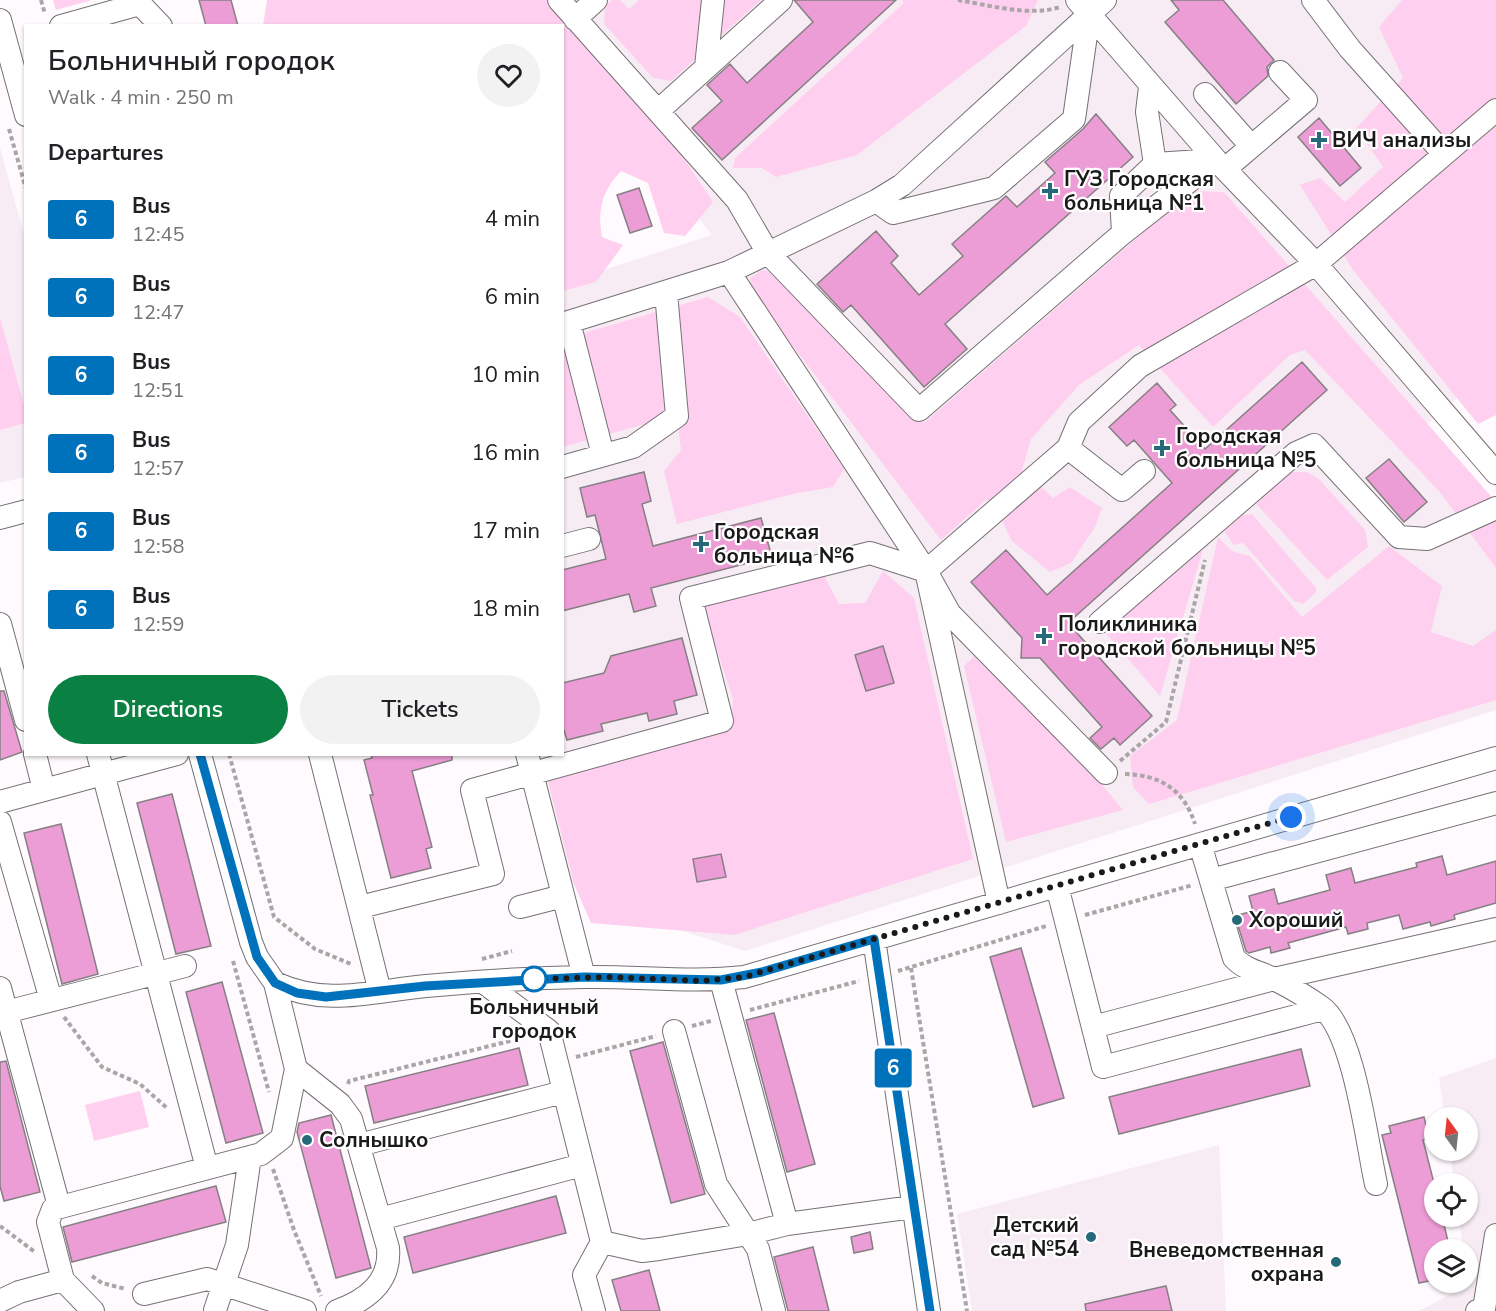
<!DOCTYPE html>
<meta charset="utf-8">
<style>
body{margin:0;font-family:"Nunito Sans",sans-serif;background:#f2f2f2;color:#202124;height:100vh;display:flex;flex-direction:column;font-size:22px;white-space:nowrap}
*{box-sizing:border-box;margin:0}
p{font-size:20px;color:#757577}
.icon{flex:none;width:33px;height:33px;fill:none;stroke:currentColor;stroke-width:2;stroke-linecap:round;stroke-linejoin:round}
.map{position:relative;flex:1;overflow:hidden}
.details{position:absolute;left:24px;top:24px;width:540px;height:732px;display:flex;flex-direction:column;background:#fff;border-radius:0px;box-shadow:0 2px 4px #0004}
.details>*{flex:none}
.badge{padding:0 12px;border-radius:4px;font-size:21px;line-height:39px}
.needle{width:39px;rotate:345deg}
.tools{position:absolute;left:1424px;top:1107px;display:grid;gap:12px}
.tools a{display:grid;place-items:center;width:54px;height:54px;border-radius:50%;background:#fff;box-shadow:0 2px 4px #0004;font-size:30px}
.you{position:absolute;width:30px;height:30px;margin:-15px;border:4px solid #fff;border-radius:50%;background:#1a73e8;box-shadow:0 0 0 9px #1a73e833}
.map>.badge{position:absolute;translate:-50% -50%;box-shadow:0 0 0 3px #fff}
h2{padding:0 24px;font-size:22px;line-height:54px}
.round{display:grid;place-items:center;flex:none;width:63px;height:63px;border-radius:32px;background:#f2f2f2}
.headline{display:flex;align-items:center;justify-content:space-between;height:102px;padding:0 24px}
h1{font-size:28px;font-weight:600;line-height:45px}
.action{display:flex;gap:12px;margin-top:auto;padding:12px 24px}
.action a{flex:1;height:69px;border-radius:36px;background:#0b8043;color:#fff;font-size:24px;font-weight:600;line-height:69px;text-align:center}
.action a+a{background:#f2f2f2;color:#202124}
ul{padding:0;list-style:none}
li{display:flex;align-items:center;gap:18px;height:78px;padding:0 24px}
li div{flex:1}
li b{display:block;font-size:22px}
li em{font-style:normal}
li .badge{min-width:66px;font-weight:700;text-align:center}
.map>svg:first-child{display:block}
.built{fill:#f8ecf4}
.green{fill:#fecfef}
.building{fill:#ed9dd6;stroke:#848083;stroke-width:1.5}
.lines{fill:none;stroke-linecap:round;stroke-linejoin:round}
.minor-casing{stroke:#757174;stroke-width:24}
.path{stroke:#a9a6a8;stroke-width:4;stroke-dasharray:4.5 3;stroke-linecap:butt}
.minor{stroke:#fff;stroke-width:22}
.line-casing{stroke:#fff;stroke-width:14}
.line{stroke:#0072bc;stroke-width:9}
.walk{stroke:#1b1a1b;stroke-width:6;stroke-dasharray:0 10.8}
.poi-dot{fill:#25697a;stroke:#fff;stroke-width:2}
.stop-dot{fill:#fff;stroke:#0072bc;stroke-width:3}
.labels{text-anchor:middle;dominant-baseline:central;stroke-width:4.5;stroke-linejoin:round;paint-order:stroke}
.poi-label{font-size:21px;font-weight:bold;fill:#1b1a1b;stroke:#fff;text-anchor:start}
.stop-label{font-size:21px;font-weight:bold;fill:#1b1a1b;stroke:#fff}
</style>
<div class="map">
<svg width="1496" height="1311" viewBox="0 0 1496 1311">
<rect width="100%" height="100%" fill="#fffafd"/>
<path class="built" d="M527,0h969v364l-74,65 74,87v194l-751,241 -124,-40 -8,-23 -43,-6 -34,-127 26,-1 1,-471 149,-48 -149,-190 -1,-19z
M0,148l26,93 -1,236 -25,6z
M1496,1058v253h-77l49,-26 -1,-35 -4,-1 -4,-32 8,-1v-32l-13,-1 -4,-32 17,-1v-32l-22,-1 -6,-39z
M1219,1145l7,166h-254l-15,-97z"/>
<path class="green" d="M53,0h39l-36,10z
M267,0h280l119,132 47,70 -28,34 -21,-3 -16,-50 -27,-12c-19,19 -24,39 -19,66l21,8 -27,37 -33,9 -1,-265h-299z
M612,0h8l9,9 10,-9h122l-90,81 -18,-3 -49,-54 1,-18z
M902,0h136l-12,26 -169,129 -81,22 -14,-9h-29l2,-10 169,-155z
M1402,0h94v415l-18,9 -125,-154 -53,-85 20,-7 25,24 38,-35 -27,-39 47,-50 -24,-51z
M1191,191l33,1 272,310v66l-57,-77 -134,-141 -15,5 -77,72 -74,-82 -60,40 -48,54 -9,31 31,28 17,-11 32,21 -7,19 -24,36 -21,9 -38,-31 -20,-41 -7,1 -44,39 -188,-246 -3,-16 12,-8 18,3 144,150z
M708,297l32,20 104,152 -11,18 -36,6 -120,31 -13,-53 17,-21 -3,-25 -22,-4 -93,26v-108z
M0,318l26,94 -1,11 -25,7z
M1288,472h19l12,7 46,51 3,17 -41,33 -71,-76z
M1252,514l64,74v4l-13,12 -9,-3 -51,-58 -9,2 -10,-14 19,-16z
M1218,537l14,14 18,5 52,61 87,-71 53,40 -11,46 42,14 23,-16v70l-347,104 -16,-17 -3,-31 47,-36z
M1199,544l3,9 -42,143 -57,-66z
M883,571l31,27 59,261 -239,76 -143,-12 -17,-39 -27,-107 183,-46 3,-32 -31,-94 120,-33 17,32 26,-1z
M974,656l124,124 25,30 -117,32 -42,-176z
M140,1091l9,36 -55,14 -9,-36z"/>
<path class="building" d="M199,0h32l7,26h-32z
M794,0h102l-174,160 -30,-32 30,-27 -15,-16 23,-21 17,19 66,-61z
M1171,0h52l51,60 -7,7 1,9 -32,28 -71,-82 14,-12z
M1096,114l37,43 -188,167 22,25 -43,38 -73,-82 -8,7 -26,-28 59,-53 22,25 -7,7 28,32 44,-39 -11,-12 54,-48 11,11 38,-34 -10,-11 38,-33z
M1319,118l42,50 -21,18 -42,-49z
M639,188l13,38 -22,7 -13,-38z
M1302,362l25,28 -259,233 84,93 -32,29 -6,-7 -13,11 -11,-11 12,-11 -62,-69h-19l1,-20 -51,-56 35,-32 41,45 125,-112 -38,-43 -7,6 -18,-19 48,-44 19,22 -6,5 35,39z
M1389,459l38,43 -23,20 -38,-44z
M644,472l7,29 -9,3 11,42 108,-28 11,39 -121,31 5,18 -22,6 -5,-18 -67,17v-41l44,-11 -11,-44 -8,2 -7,-29z
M682,638l15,57 -23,6 3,13 -28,7 -2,-8 -46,11 2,7 -36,9 -5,-16v-41l42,-10 7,-17z
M883,646l11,37 -28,8 -11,-36z
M0,691h4l18,61 -22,8z
M371,754h81v6l-40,11 20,76 -6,2 5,19 -40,10 -21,-83h3l-9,-35 8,-2z
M172,794l39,152 -35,8 -39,-151z
M61,824l37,150 -36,10 -38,-151z
M721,854l5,23 -29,5 -4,-23z
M1442,856l5,19 49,-14v42l-42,12 1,4 -24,7 -1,-4 -27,7 -4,-14 -32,8 1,6 -20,5 -2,-7 -58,16 2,5 -19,5 -1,-6 -21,6 -3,-2 -11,-35 18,-5 -4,-15 25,-7 4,15 52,-14 -4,-15 25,-7 4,15 62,-16 -1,-4z
M1021,948l43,150 -31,9 -43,-150z
M222,982l41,151 -37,10 -40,-151z
M774,1013l41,151 -28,8 -41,-152z
M663,1042l42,152 -34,9 -41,-152z
M519,1048l9,37 -154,38 -9,-37z
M1301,1049l9,37 -191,48 -10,-37z
M6,1061l34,131 -36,9 -4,-15v-124z
M331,1115l40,153 -35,10 -39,-146 2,-9z
M1424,1117l5,21 -6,2 11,43v33h8l8,34h-16v30l-15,3 -37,-148 9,-2 -2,-7z
M216,1186l10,36 -154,40 -9,-35z
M556,1196l10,37 -153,40 -9,-36z
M870,1232l3,17 -19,4 -3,-16z
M813,1247l16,64h-41l-14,-54z
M649,1270l11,41h-39l-9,-31z
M1166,1286l6,25h-86l-1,-7z"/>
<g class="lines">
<g class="minor-casing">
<path id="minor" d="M559,0l178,200 31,53 151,157 204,-177 93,-73
M1077,0l139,160 100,104 180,209
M1313,0l37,49 94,105
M140,4l21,22
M575,19l21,-19
M0,20l26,95
M61,26l79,-22 -1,-4
M706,67l7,-67
M1205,94l46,52
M658,111l123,-111
M1155,164l61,-4
M1225,169l81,-69 -26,-28
M876,201l17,12 101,-25 80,-69 15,-105
M1123,233l-2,-37 34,-32 -8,-52 3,-25
M729,272l197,299 24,43 156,159
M569,322l34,133
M562,324l167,-52 147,-71 26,-16 203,-185
M1068,448l54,42 22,-19
M562,467l71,-20 44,-31 -11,-123
M0,518l26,-7
M562,546l27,-7
M926,571l142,-123 11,-26 61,-56 176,-102 180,-154
M1100,622l196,-169 18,-8 85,92 28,2 69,-31
M0,624l26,96
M35,754l9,36
M98,754l109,414
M320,754l60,238
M527,754l57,223
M0,802l177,-48
M0,822l51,178
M1200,844l34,114c11,12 26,14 40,21 16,8 33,18 47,28 33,23 46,137 55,177
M1211,880l285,-77
M1057,886l46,181 220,-58
M360,907l133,-33 -21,-84 250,-69 -31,-123 179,-45 56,18 73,332
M520,907l43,-11
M874,939l55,372
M721,980l66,244
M483,982l66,49 53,211 -18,33 10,36
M275,983c52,24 97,8 151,3 53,-5 106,-8 159,-9 53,-1 106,6 159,0l752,-219
M0,988l59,218
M6,1012l179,-46
M1093,1027l181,-48 222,-50
M674,1031l42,153 42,65 16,62
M296,1069l44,35 11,15 37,129c3,34 -21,52 -51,63
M359,1145l204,-53
M380,1219l202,-54
M602,1242l40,9 17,-2 89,-15 39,-10 126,-17
M63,1280l30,31
M144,1294l63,-15 98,32
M0,1301l19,-9 44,-12 -15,-58 5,-13 208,-55 21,-16 14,-69 -21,-86 -18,-26 -6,-15 -51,-188
M215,1310l22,-65 13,-88
M1477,1311l7,-2 12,-74"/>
</g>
<path class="path" d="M41,0l4,14
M958,0c31,5 71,17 102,7
M9,129l17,60
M229,754l45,163 41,32 36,15
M1120,761l46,-39 39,-162
M1125,774c36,1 59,16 70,50
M1085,915l108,-30
M482,959l30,-8
M233,961l36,131
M911,968l56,343
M898,971l148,-45
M750,1010l109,-29
M64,1017l38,50 38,17 28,25
M692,1026l19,-5
M576,1057l80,-21
M348,1084l1,-3 173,-43
M273,1169l21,61 27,66
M0,1226l35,26
M92,1276l10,7 24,6"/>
<use href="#minor" class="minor"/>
</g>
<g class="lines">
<g class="line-casing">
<path id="line" d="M200,754l57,203 18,26 22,10 29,4 99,-11 159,-9 137,3 41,-8 112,-33 56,372"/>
</g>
<use href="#line" class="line"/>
<path class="walk" d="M534,979l76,-2 92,4 42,-4 547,-160"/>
</g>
<g class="poi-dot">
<path d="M1316 131h6v6h6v6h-6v6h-6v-6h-6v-6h6z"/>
<path d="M1047 182h6v6h6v6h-6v6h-6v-6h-6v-6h6z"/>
<path d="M1159 439h6v6h6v6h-6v6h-6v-6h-6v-6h6z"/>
<path d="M698 535h6v6h6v6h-6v6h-6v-6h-6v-6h6z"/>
<path d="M1041 627h6v6h6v6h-6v6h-6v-6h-6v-6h6z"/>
<circle cx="1237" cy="920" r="6"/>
<circle cx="307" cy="1140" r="6"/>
<circle cx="1091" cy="1237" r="6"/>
<circle cx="1336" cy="1262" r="6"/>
</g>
<circle class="stop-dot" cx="534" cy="979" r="12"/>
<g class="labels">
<g class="poi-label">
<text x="1332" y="140">ВИЧ анализы</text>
<text x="1064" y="179">ГУЗ Городская<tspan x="1064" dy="24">больница №1</tspan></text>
<text x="1176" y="436">Городская<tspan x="1176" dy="24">больница №5</tspan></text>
<text x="714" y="532">Городская<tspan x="714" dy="24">больница №6</tspan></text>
<text x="1058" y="624">Поликлиника<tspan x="1058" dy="24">городской больницы №5</tspan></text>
<text x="1249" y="920">Хороший</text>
<text x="319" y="1140">Солнышко</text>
<text x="1079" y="1225" text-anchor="end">Детский<tspan x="1079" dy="24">сад №54</tspan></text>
<text x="1324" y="1250" text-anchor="end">Вневедомственная<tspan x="1324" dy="24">охрана</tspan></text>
</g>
<g class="stop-label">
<text x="534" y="1007">Больничный<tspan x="534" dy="24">городок</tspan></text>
</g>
</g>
</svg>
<div class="tools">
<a><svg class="needle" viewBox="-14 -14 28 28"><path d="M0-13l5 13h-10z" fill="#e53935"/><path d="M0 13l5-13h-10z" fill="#757577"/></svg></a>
<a><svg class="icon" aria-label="locate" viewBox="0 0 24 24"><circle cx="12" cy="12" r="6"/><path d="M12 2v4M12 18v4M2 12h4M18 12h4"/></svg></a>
<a><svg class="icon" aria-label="layers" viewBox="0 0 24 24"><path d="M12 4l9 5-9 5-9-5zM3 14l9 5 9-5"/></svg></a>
</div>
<div class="you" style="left:1291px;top:817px"></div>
<b class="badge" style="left:893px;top:1068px;background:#0072bc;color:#fff">6</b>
<section class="details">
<div class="headline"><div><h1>Больничный городок</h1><p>Walk · 4 min · 250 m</p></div><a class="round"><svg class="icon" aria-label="heart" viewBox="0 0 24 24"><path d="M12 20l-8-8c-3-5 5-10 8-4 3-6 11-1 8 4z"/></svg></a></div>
<h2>Departures</h2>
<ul>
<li><span class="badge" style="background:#0072bc;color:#fff">6</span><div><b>Bus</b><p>12:45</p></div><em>4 min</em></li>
<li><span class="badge" style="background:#0072bc;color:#fff">6</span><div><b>Bus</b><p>12:47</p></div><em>6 min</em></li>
<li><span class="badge" style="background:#0072bc;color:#fff">6</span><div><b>Bus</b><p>12:51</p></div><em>10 min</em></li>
<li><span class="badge" style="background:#0072bc;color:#fff">6</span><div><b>Bus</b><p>12:57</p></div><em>16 min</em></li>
<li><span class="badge" style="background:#0072bc;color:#fff">6</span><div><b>Bus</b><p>12:58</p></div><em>17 min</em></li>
<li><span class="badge" style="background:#0072bc;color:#fff">6</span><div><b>Bus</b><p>12:59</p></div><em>18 min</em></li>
</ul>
<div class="action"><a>Directions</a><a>Tickets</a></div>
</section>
</div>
